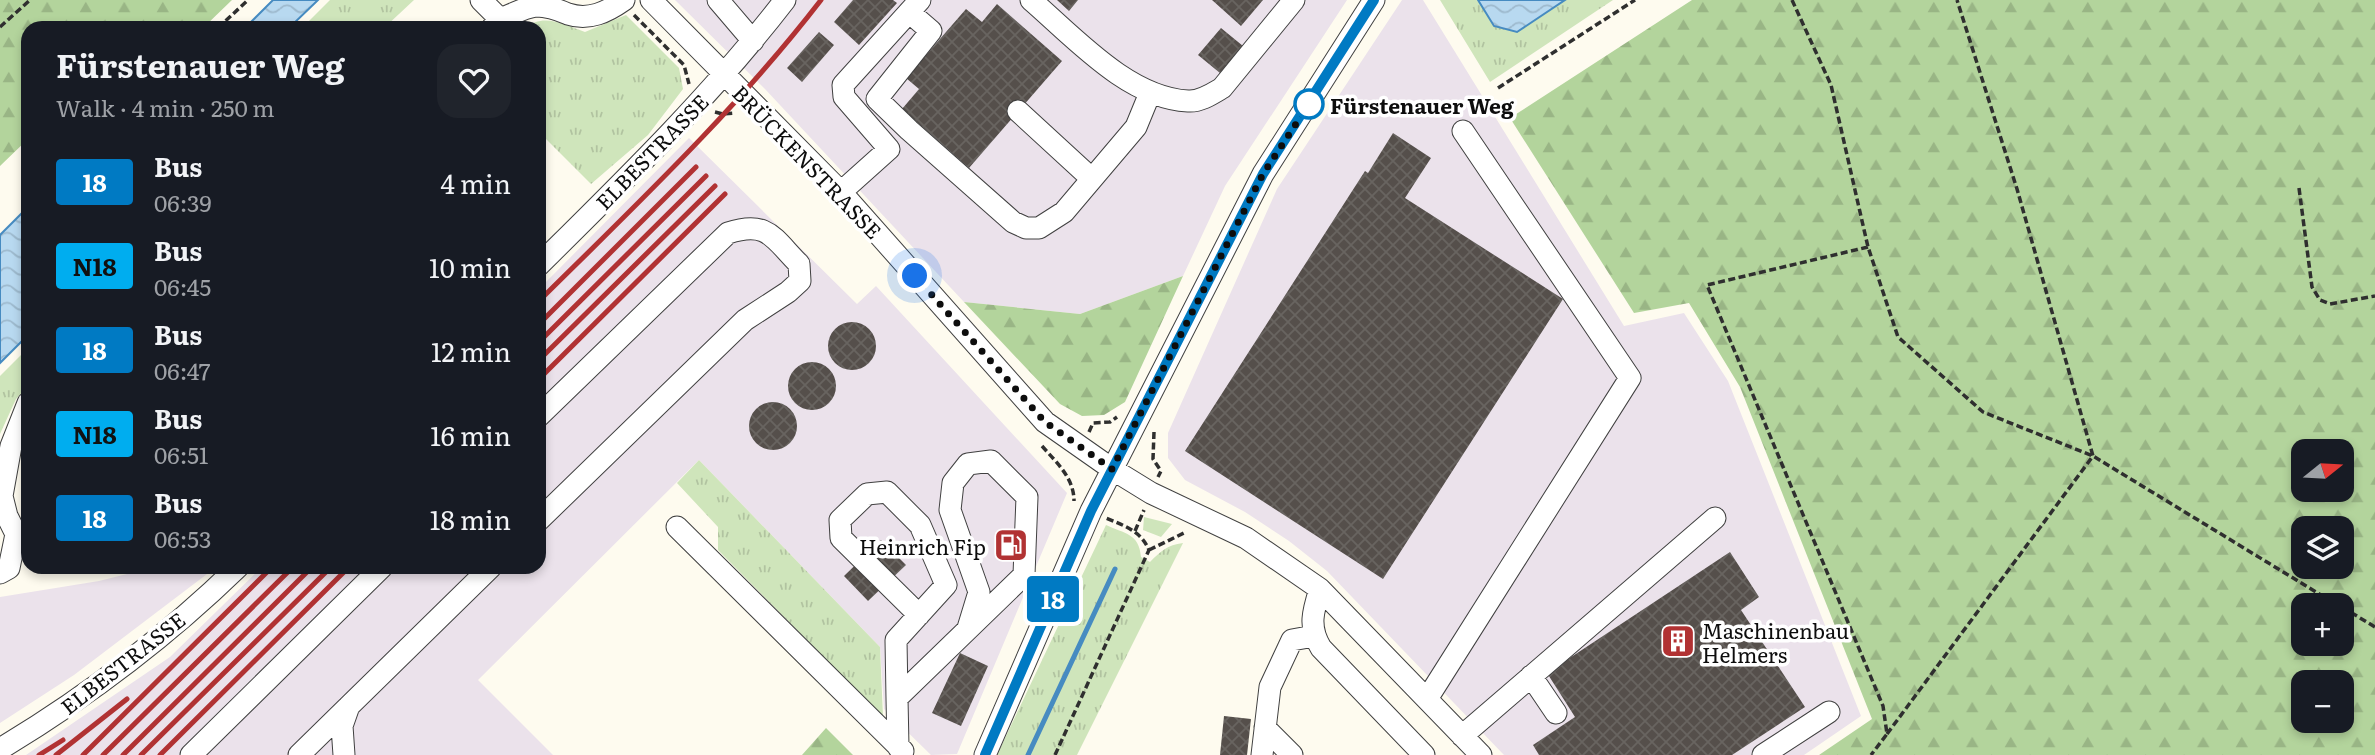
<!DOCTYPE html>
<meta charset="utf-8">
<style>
body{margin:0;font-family:Literata,serif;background:#20242c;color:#f1f3f6;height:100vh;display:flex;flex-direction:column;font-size:26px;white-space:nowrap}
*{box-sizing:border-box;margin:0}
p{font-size:23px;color:#9ea1a6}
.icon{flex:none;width:38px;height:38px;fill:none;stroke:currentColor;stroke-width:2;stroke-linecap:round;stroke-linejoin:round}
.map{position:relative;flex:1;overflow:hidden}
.details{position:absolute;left:21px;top:21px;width:525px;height:553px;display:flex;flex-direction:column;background:#171b24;border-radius:21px;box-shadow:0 4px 10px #0003}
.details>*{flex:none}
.badge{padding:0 14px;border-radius:5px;font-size:24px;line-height:46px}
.needle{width:46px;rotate:72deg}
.buttons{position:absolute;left:2291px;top:439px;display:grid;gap:14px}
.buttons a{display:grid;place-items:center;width:63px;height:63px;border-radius:14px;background:#171b24;box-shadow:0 4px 10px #0003;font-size:35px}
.you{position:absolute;width:35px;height:35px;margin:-18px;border:5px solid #fff;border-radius:50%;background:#1a73e8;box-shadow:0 0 0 10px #1a73e833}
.map>.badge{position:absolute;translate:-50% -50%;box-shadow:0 0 0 4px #fff}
.round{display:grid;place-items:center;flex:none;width:74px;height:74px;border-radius:21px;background:#20242c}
.head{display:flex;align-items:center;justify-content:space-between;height:119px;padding:0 35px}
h1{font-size:33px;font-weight:700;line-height:52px}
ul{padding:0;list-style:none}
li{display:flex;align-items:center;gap:21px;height:84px;padding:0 35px}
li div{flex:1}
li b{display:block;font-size:26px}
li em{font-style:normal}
li .badge{min-width:77px;font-weight:700;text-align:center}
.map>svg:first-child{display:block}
.industrial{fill:#ebe2eb}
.grass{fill:url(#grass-tufts)}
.forest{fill:url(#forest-firs);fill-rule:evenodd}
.water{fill:url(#water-waves);stroke:#468bc1;stroke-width:2}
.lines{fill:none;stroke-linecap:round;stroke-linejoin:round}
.stream{stroke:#468bc1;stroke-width:5}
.building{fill:url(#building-cross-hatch)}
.minor-casing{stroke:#404040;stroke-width:23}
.path{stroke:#2f2f2f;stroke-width:3.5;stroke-dasharray:7 3.5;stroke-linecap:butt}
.minor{stroke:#fff;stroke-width:21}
.rail{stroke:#b13233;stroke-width:5}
.line-casing{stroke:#fff;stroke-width:16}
.line{stroke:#007ac3;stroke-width:10}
.walk{stroke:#0d0d0d;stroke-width:7;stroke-dasharray:0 12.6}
.stop-dot{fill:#fff;stroke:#007ac3;stroke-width:3.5}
.labels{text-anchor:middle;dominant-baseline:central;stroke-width:7;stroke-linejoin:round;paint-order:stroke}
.stop-label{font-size:21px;font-weight:bold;fill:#0d0d0d;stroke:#fff;text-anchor:start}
.street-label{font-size:21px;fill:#0d0d0d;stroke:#fff}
.poi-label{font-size:21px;fill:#0d0d0d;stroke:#fff;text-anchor:end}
</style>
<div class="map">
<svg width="2375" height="755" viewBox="0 0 2375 755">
<defs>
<pattern id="grass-tufts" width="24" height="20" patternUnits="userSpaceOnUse" patternTransform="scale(1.75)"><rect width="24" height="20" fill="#cfe5bb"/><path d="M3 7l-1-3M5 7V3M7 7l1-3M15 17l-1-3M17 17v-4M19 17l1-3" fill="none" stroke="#b1c3a0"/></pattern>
<pattern id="forest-firs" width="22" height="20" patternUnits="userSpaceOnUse" patternTransform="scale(1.75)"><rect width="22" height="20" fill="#b3d49c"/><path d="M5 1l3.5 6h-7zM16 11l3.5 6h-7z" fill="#99b585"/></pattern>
<pattern id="water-waves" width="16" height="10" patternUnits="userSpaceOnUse" patternTransform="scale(1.75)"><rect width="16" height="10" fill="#b8d9f0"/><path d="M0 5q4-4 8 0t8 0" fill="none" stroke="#9db9cd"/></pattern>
<pattern id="building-cross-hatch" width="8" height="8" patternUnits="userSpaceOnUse" patternTransform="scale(1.75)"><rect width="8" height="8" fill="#554f4b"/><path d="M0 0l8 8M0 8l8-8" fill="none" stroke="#686460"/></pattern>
</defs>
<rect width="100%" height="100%" fill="#fefbef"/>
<path class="industrial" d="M675,0h672l-122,186 -42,90 -103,38 -116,-12 -199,-213z
M1402,0h21l201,326 60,-13 44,68 133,335 -57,39h-300l-177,-184 -38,-30 -44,-29 -60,-32 -17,-22v-25l109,-244z
M689,138l168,166 19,-18 191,207 -110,261 -26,1 -47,-46 -4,-62 -181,-187 -221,220 75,75h-527l144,-98 92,-90h277v-278z
M155,567h54l2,4 -137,104 -74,48v-126l99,-16z"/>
<path class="grass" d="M330,0h84l-30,28h-82z
M1440,0h173l-123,82z
M626,15l53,53 4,21 -35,46 -57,49 -52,-52v-104h-13c17,-16 41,-2 59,4z
M28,348v38l-12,13 -16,35v-58z
M699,460l181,187 3,70 -165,-167v-23l-41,-44z
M1144,517l28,7 -11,13 -18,-7z
M1106,525c19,9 33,8 35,32l9,5c11,-11 17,-17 33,-19l-106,212h-80z"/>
<path class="forest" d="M0,0h232l-29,28h-175v111l-28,27z
M1692,0h683v755h-556l53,-36 -132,-332 -51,-84 -55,10 -124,-195zM2303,452h39v38h-39zM2342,528v39h-39v-39zM2303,606h39v38h-39zM2303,682h39v39h-39z
M1183,276l-58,126 -21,13 -22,1 -22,-12 -96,-102 116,12z
M826,728l27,27h-51z"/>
<path class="water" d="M273,0h45l-29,28h-44z
M1478,0h87l-48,32 -23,-6z
M28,207v128l-28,28v-128z"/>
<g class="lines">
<path class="stream" d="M1028,755l87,-186"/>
</g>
<path class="building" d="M853,0h40l4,3 -38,42 -25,-23z
M1057,0h21l-9,11z
M1212,0h51l-22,26z
M997,4l65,57 -93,107 -67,-59 17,-20 -13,-11 60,-69 16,13z
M1221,28l22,18 -23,27 -22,-18z
M819,32l15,13 -32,37 -15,-14z
M1393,133l38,25 -26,40 158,101 -180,280 -198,-128 180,-280 3,2z
M828 346a24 24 0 1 1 48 0a24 24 0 1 1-48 0Z
M788 386a24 24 0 1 1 48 0a24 24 0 1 1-48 0Z
M749 426a24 24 0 1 1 48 0a24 24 0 1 1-48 0Z
M881,540l25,25 -38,36 -24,-25z
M1730,552l29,45 -18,13 64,97 -73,48h-193l-6,-10 42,-28 -28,-44z
M960,653l28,13 -27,60 -29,-13z
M1224,716l27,3 -4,36h-27z"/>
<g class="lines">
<g class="minor-casing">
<path id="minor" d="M481,0l19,19 -8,9
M651,0l190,192 204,230 67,47 39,24 95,45 74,51 161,166
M718,0l35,41
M1031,0c43,37 97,98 157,101 12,1 24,-7 34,-13l72,-88
M909,12l22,19 -54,68 32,31 104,92 13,6h13l25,-16 72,-85 14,-34
M500,19c11,-4 25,-12 36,-13 11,0 23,4 32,8 21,7 39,-2 56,-14
M1018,111l74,68
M841,192l48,-43 -45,-52 -1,-12 77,-85
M539,265c86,-85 172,-169 246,-265
M539,416l189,-183c40,-13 45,5 71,31l1,17 -12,11 -43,28 -206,200
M677,527l226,224
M0,573l9,-5 7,-34 -9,-18 -5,-20 9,-50 17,-43
M1320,589c-7,22 -12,38 1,59l103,107
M1531,676l25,37
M897,698l-1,-58 50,-55 -26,-60 -33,-33 -20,2 -27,26 1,18 78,77
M1427,699l203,-321 -167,-247
M1265,728l27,27
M1462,736l253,-218
M898,747l-1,-49 127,-123 3,-78 -36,-36 -23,3 -15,19 -3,27 29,82 -11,36
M0,749c85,-51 167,-113 238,-182
M191,755l191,-188
M299,755l192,-188
M344,755l-2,-29 7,-20
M985,755l106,-244 172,-337 111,-174
M1262,755l8,-68 22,-47 22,-4
M1763,755l66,-43"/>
</g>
<path class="path" d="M1792,0l39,85 37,162 30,90 85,75 110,44 246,150
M634,15l50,50 5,19
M0,27l30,-27
M218,28l30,-28
M1498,88l137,-88
M715,112l8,2 12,-1
M2299,188l13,99 8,13 10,4 45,-8
M1868,247l-161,38 176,421 4,28 -16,21
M1089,432l4,-9 17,-1 7,-5
M1154,432l-1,27 8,12 -3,6
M1042,446c15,17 32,32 32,55
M1135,531l9,-21
M1149,550l37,-18
M2342,607l33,20
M1887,734l206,-278 -76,-267 -60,-189
M1055,755l94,-205c-8,-19 -24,-24 -43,-32"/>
<use href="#minor" class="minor"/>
<path class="rail" d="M539,301c97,-96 198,-192 282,-301
M539,324l157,-157
M539,342l167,-166
M539,360l176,-174
M539,379l186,-185
M39,755l24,-15
M56,755l71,-56
M83,755l189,-188
M103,755l190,-188
M123,755l189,-188
M141,755l190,-188
M160,755l189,-188"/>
</g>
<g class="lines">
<g class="line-casing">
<path id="line" d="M985,755l106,-244 172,-337 111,-174"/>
</g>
<use href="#line" class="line"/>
<path class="walk" d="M915,276l130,146 67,47 151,-295 46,-70"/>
</g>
<defs>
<g id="fuel-square" transform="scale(1.75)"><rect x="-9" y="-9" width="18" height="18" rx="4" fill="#b13233" stroke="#fff"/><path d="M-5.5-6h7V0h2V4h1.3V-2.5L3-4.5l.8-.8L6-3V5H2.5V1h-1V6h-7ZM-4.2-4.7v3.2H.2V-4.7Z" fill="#fff"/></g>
<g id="building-square" transform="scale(1.75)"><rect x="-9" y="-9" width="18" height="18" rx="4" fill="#b13233" stroke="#fff"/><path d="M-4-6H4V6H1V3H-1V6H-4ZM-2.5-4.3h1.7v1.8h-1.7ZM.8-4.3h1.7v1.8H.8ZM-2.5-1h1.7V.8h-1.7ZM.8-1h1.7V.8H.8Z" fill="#fff"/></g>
</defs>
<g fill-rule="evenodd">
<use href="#fuel-square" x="1011" y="545"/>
<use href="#building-square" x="1678" y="641"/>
</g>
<circle class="stop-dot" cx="1309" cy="104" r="14"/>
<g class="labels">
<g class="stop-label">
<text x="1330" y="104">Fürstenauer Weg</text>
</g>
<g class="street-label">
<text transform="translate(651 151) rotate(-46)">ELBESTRASSE</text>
<text transform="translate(808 161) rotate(46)">BRÜCKENSTRASSE</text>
<text transform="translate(122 662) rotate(-38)">ELBESTRASSE</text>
</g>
<g class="poi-label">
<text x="986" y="545">Heinrich Fip</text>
<text x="1702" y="629" text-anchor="start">Maschinenbau<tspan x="1702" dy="24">Helmers</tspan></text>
</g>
</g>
</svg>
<div class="buttons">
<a><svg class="needle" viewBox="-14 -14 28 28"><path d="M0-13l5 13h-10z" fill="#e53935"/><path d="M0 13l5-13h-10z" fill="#9ea1a6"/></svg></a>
<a><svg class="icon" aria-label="layers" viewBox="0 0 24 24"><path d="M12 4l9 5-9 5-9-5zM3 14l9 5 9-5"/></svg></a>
<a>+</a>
<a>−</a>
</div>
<div class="you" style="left:915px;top:276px"></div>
<b class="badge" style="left:1053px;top:599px;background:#007ac3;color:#fff">18</b>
<section class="details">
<div class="head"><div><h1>Fürstenauer Weg</h1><p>Walk · 4 min · 250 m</p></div><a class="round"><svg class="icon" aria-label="heart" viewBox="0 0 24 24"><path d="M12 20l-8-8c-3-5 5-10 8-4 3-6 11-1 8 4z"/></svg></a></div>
<ul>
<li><span class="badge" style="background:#007ac3;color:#fff">18</span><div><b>Bus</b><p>06:39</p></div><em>4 min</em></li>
<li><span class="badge" style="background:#00adef;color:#111">N18</span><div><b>Bus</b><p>06:45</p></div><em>10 min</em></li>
<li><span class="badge" style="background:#007ac3;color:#fff">18</span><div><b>Bus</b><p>06:47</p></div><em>12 min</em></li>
<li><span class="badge" style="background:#00adef;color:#111">N18</span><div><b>Bus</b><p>06:51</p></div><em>16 min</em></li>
<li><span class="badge" style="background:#007ac3;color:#fff">18</span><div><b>Bus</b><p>06:53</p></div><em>18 min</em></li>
</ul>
</section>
</div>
